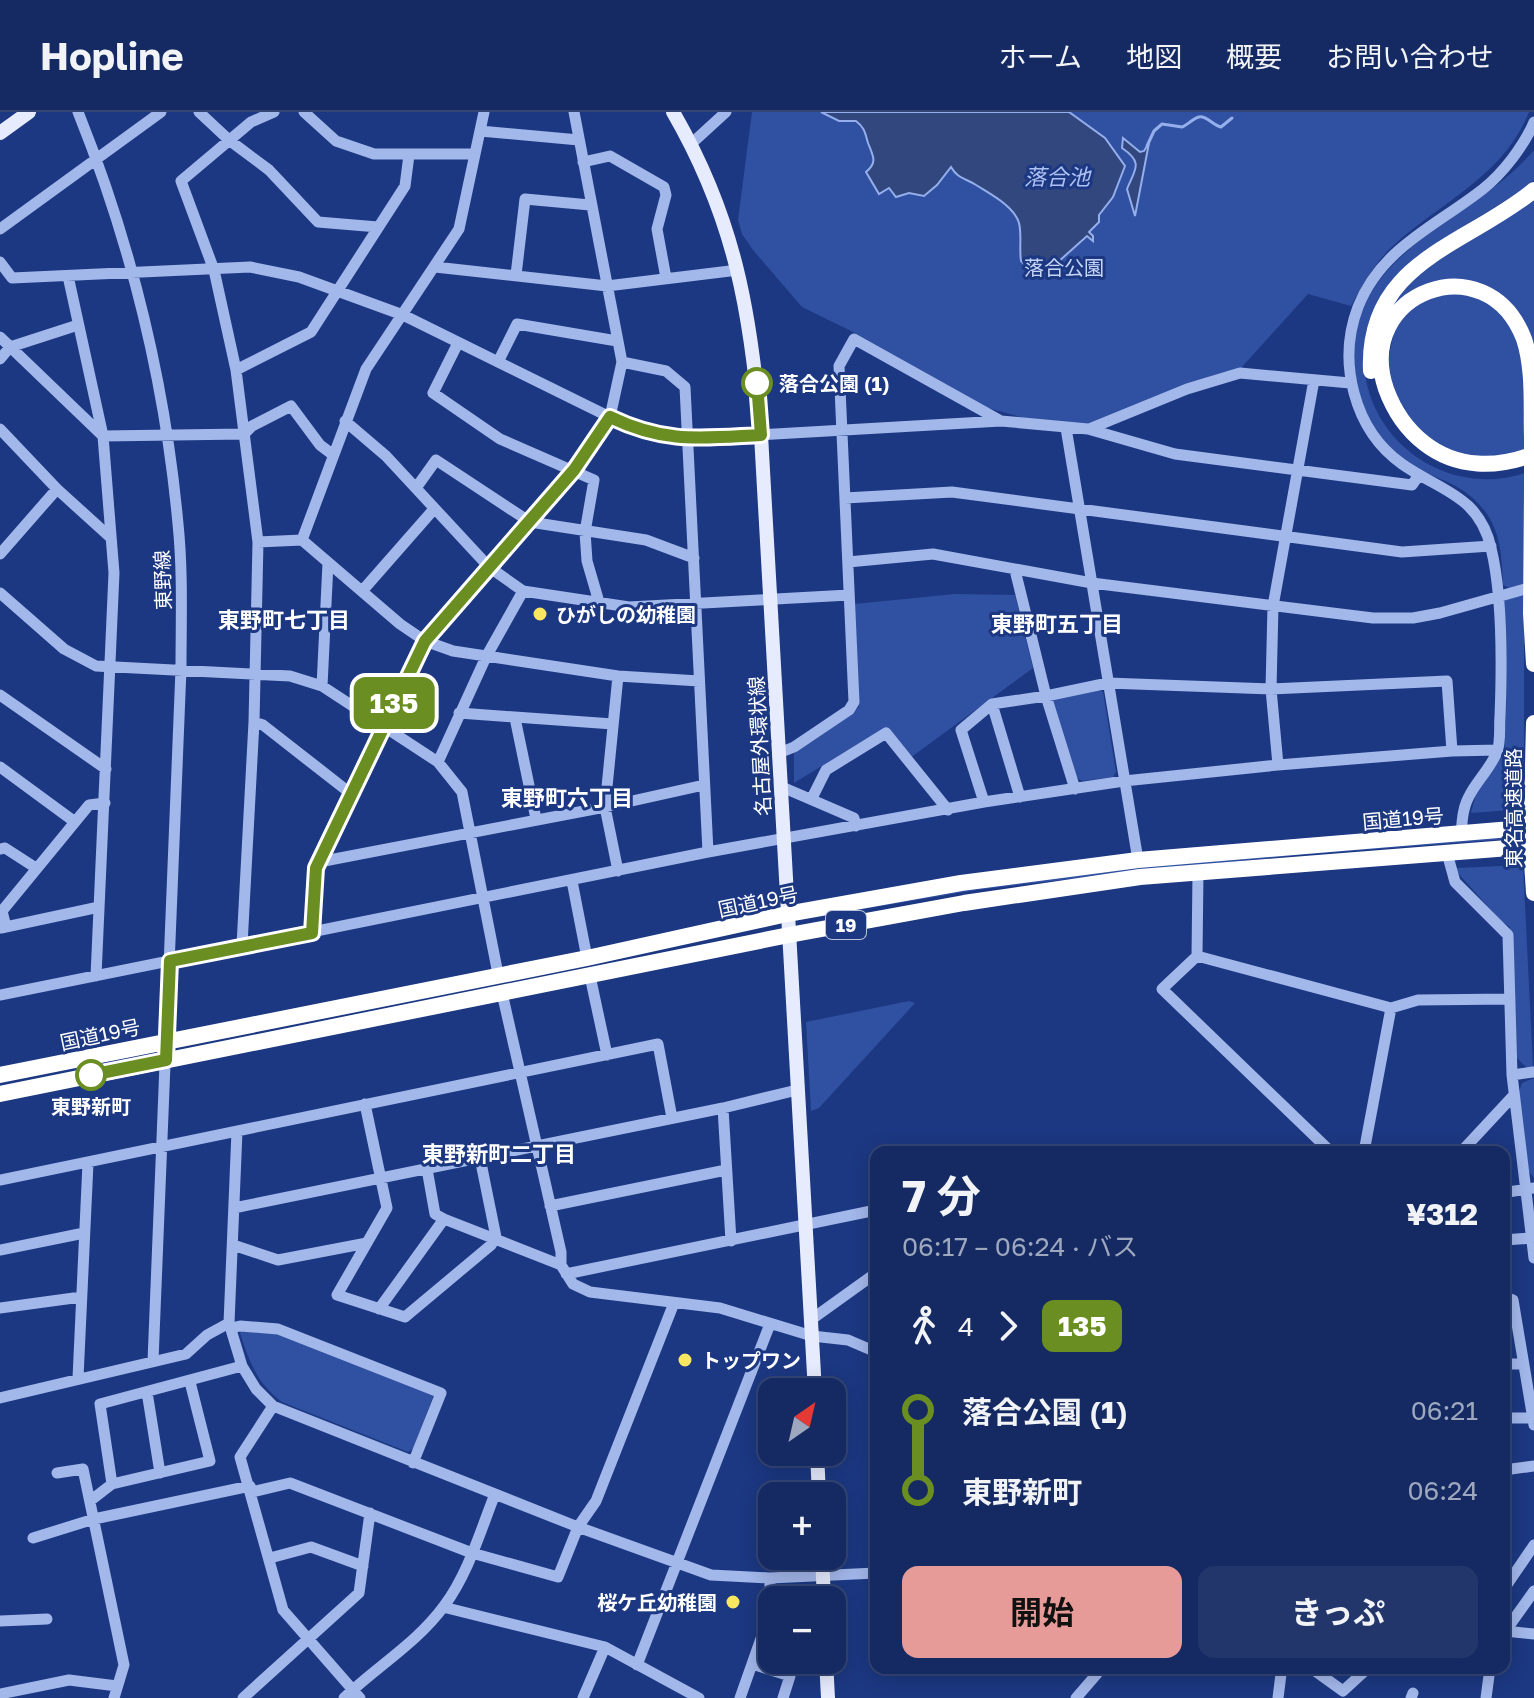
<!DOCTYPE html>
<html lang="ja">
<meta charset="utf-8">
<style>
body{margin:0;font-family:"Golos Text","Noto Sans JP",sans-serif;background:#22366b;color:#f1f3f6;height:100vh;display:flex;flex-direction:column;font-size:30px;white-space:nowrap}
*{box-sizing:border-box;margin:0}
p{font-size:26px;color:#9da7be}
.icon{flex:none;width:44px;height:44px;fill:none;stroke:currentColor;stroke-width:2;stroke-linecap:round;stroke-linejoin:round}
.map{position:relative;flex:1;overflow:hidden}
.side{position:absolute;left:870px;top:1034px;width:640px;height:528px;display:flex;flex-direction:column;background:#152a62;border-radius:16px;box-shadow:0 4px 20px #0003,0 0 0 2px #344677}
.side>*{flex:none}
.badge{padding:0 16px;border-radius:12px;font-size:28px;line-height:52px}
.needle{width:52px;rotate:34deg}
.buttons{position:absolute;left:758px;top:1266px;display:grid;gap:16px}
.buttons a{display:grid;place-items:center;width:88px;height:88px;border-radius:16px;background:#152a62;box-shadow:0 4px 20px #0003,0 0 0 2px #344677;font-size:40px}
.map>.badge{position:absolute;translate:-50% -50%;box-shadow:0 0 0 4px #fff}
.legs{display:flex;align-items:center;gap:12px;height:88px;padding:0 32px;font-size:26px}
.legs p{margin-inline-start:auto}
.summary{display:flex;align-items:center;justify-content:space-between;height:136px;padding:0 32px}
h1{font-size:44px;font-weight:700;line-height:60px}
.primary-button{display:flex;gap:16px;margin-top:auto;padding:16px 32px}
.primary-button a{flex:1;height:92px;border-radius:16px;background:#e69b98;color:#111;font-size:32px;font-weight:700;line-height:92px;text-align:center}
.primary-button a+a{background:#22366b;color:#f1f3f6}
ul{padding:0 32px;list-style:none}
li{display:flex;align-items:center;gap:28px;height:80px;font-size:30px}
li i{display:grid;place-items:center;width:12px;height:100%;margin:0 10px;background:currentColor}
li i::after{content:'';width:20px;height:20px;margin:-10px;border:6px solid;border-radius:50%;background:#152a62}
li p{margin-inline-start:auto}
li:first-child i{background:linear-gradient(#0000 50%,currentColor 0)}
li:last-child i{background:linear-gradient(currentColor 50%,#0000 0)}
header{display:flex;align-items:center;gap:48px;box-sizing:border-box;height:112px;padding:0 40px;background:#152a62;border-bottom:2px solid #344677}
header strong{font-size:38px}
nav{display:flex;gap:44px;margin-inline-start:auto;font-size:28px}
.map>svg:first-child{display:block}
.green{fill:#3050a1}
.water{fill:#32477e;stroke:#95afec;stroke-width:2}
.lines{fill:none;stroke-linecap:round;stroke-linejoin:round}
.stream{stroke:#95afec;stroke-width:3}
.minor{stroke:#a2b7ea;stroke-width:11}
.major{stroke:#e6ebfe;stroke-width:14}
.highway{stroke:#fff;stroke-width:16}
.highway-bridge{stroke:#fff;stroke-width:16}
.line-1-casing{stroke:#fff;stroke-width:18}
.line-1{stroke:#6b8e23;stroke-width:12}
.stop-1-dot{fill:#fff;stroke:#6b8e23;stroke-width:4}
.poi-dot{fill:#fae760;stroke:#1c3882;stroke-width:3}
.labels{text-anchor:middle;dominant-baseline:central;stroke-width:6;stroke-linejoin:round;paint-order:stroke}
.shield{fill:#1c3882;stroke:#bbc3da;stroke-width:2}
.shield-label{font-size:18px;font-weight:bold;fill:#fff}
.park-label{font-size:20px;fill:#c6d5f7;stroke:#1c3882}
.stop-label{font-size:20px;font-weight:bold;fill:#fff;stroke:#1c3882;text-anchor:start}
.street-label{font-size:20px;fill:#fff;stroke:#1c3882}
.poi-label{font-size:20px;font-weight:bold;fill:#fff;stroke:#1c3882;text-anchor:start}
.water-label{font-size:22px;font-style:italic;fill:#adc1f2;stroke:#1c3882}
.neighbourhood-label{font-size:22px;font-weight:bold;fill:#fff;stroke:#1c3882}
</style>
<header>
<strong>Hopline</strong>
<nav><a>ホーム</a><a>地図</a><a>概要</a><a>お問い合わせ</a></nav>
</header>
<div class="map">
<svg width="1534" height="1586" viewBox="0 0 1534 1586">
<rect width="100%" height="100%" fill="#1c3882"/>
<path class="green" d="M752,0h777c-25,64 -88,90 -135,133 -19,17 -31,39 -43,61l-43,-12 -67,74 -150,57 -60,-5 -43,-12 -135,-76 -51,-25 -49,-57 -11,-16 -4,-14z
M1534,38v30l-10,9 -99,61c-32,24 -60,59 -61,101 -4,86 81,149 161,122v111l-15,4 -7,-3c-1,-26 -2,-54 -19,-75 -20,-25 -39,-28 -66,-41 -36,-19 -60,-60 -63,-99 -11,-120 117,-146 179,-220z
M1534,84v173l-3,-22 -56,-64c-39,-10 -62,6 -87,33l16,-32z
M1472,181l36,25 14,39 3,94 -27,7 -27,-1 -36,-13 -35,-34 -14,-41 10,-46 33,-28z
M955,482l60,1 18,73 -123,90 -26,-30 -90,55v-30l65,-46 -5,-103z
M1524,483v214l-53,4 5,-19 29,-42 -3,-151z
M1098,578l5,2 13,80 -3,5 -31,4 -5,-3 -26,-75 3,-5z
M1534,722v3l-234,18 -161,16 -163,19 -165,28 151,-28 176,-23z
M1523,753l10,202 -5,2 -13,-13 -5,-129 -10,-7 -44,-49 1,-3z
M909,889l6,2 -96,105 -8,3 -5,-89z
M1534,966v100l-8,-10 -8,-73 4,-12z
M242,1218l33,3 159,61 -21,55 -5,3 -126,-50c-25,-18 -33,-41 -42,-69z"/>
<path class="water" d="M821,0h248l36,26 20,28 -12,31 -14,18v7l-10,10 4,4v5l-6,-5 -39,35 -14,3 -13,-13c-2,-12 1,-26 -2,-38 -5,-17 -29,-29 -43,-38 -11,-7 -18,-6 -25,-18l-14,18 -13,11 -15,-3 -13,4 -7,-9 -10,6 -13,-22c12,-10 7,-16 2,-29 -3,-10 -3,-15 -12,-22h-17z
M1123,26l17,14 4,-1 5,-8 -14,73 -8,-27c8,-20 17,-26 -5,-41z"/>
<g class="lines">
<path class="stream" d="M1147,34l7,-15 8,-7 20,3c6,-2 11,-9 17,-10 7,-2 15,9 22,10l11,-9"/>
<path class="minor" d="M78,0c53,132 87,270 100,412 5,48 3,97 3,145l-28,692
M199,0l30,28 40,30 49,52 60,5
M304,0l32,29 38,13h101
M480,19l99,9
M691,32l35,-32
M583,50l27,-6 54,31 2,8 -9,34 9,49
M0,117l161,-117
M0,150l12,16 238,-11 49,10 104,38 227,112 29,9 29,3 313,-18 87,8 87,25 237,31 7,-10
M435,155l172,19 131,-16
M516,163l9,-76 65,6
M68,164l35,160 11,137 -18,403
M0,225l103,99 141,-2 8,-8 39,-20 29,39 12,9
M458,231l-25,50 67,46 94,41 -9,52 2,29 12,41
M0,247l10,-12 68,-22
M498,250l19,-38 100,17
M622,250l44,9 19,16 23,465
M236,258l75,-38 94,-146 4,-31
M345,309l41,35 103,111 34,24 106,16 220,-12
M1066,316l72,432
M0,317l57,60 54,49
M1089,317l98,-40 53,-16 110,10
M416,376l20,-28 94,62 116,18 48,18
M845,386l107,-6 450,60 89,-6
M302,428l64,-171 93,-140 25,-117
M258,430l44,-2 98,84 25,17 28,10 165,25 81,5
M0,442l57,-65
M848,450l85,-8 159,29 281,35h40l27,-5 85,-24
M1015,458l31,126 29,93
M363,478l71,-81
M0,481l64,56 32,17 194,10 32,10 116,76 24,30 36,182
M618,564l-13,131 13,64
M322,574l6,-123
M0,583l106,74
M992,592l28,93
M459,601l154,11
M515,606l21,101
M254,610l9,3 87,68
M779,641l15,-6 55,-37 5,-8 -15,-336 15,-27 147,82
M438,650l48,-105 37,-66
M1278,653l-7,-76 2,-83 41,-226
M0,655l75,55
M782,675l72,31 2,8
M812,686l14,-28 60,-37 62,77
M984,690l-23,-72 31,-26 54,-8 62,-13 163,6 176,-8 5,70
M1461,722c1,-8 1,-17 3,-24 4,-21 25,-38 33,-58 4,-10 2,-25 3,-36 2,-51 3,-119 -9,-168 -12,-53 -51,-57 -89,-84 -48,-34 -65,-102 -44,-157 23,-59 78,-81 125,-118 20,-16 41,-43 51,-67
M0,737l5,-1 31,20
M1447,741l8,29 53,53 4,140 22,183
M319,750l286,-55 99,-22
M1198,761l-1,83 194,52 27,-8 92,-1
M572,769l15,77
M6,815l-4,-16 87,-106 16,-2
M1,816l98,-21
M312,821l4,-65 109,-227 149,-171 36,-53 12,-55 -48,-250
M242,833l12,-223 4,-180 -22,-172 -22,-100 -33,-89 70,-59 23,-10
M1197,844l-35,33 169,163
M590,864l17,79
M502,881l59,259v13
M0,883l708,-143 276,-50 140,-21 154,-16 174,-14 46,-1
M1512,963l21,-3
M365,992l22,104 -50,87 68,22 86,-72 5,-8 -16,-79
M723,996l8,133
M237,1019l-8,192 13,43 14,23 17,17 305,121 133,48 59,3 106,-5
M1364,1040l27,-144
M1461,1040l53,-57
M0,1068l658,-136 14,74
M1504,1084l4,-4 26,-4
M550,1094l176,-36
M234,1096l489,-100 74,-18
M444,1107l117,46 12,19 17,8 130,16 92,28 36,4 28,12
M1504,1128l27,-2
M233,1133l45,15 89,-17
M0,1138l84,-17
M566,1162l310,-64
M1504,1185l9,3 21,125
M0,1196l81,-11
M379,1197l65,-90 -9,-5 -8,-45
M812,1207l64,-46
M231,1216l9,-2 38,3 163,64 -28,70
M1504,1252h19
M78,1266l10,-215
M147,1280l13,81
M0,1286l186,-44 21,-19 22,-12
M273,1294l-33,51 43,153 77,88
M1504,1306h28
M1504,1358l30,-4
M57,1361l26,-4 41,196 -10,33
M112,1372l-12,-80 142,-38
M252,1380l38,-9 182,70 86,24 20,-50 18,-26 78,-198
M90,1389l22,-17 98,-23 -20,-79
M33,1426l61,-19 156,-33
M270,1446l41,-11 52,19
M1504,1477l30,-44
M443,1495l162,40 94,51
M0,1509l47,-2
M1505,1519l29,3
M1504,1521l30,-42
M752,1552l38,12 -7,22
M637,1553l133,-341
M1311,1556l32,23 25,-23
M0,1582l69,-14 48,6
M243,1586l116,-105 11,-80
M344,1586c32,-31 73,-55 100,-92 24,-32 36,-74 51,-112
M583,1586l22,-51
M740,1586l30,-85v-35
M1076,1586l26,-30
M1278,1586l3,-24 -2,-6
M1411,1586l2,-5
M1486,1586l4,-30"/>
<path class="major" d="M673,0c62,107 78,201 88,323l54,957
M0,21l29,-21
M817,1340l2,44
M822,1444l2,44
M826,1548l2,38"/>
<path class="highway" d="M1371,259c-5,-110 95,-125 163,-181
M1532,325c-1,-31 2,-68 -8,-98 -37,-97 -171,-47 -138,50 8,22 20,40 38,54 33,26 73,25 110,11
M1532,379l-1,122 3,51
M1532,695l2,-84
M1532,750l2,31
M0,963l587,-117 200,-44 174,-31 177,-23 396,-33
M0,982l789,-159 175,-32 176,-26 394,-31"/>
<path class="highway-bridge" d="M1532,379v-54
M1532,750v-55"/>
</g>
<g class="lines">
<g class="line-1-casing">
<path id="line-1" d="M91,963l75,-15 4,-99 142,-28 4,-65 109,-227 149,-171 36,-53c56,27 92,21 151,18l-4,-52"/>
</g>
<use href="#line-1" class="line-1"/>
</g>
<g class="stop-1-dot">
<circle cx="757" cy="271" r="14"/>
<circle cx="91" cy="963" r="14"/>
</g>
<g class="poi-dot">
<circle cx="540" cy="502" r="8"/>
<circle cx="685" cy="1248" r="8"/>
<circle cx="733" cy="1490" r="8"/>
</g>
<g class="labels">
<rect class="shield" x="826" y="799" width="40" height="28" rx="6"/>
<g class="shield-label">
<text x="846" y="813">19</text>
</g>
<g class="park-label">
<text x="1064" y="155">落合公園</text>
</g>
<g class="stop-label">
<text x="779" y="271">落合公園 (1)</text>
<text x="91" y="994" text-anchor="middle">東野新町</text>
</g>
<g class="street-label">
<text transform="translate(162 468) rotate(-92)">東野線</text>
<text transform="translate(759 634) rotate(-93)">名古屋外環状線</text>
<text transform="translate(1513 696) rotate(-90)">東名高速道路</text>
<text transform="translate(1403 706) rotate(-5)">国道19号</text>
<text transform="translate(758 789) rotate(-12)">国道19号</text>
<text transform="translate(100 922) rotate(-12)">国道19号</text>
</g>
<g class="poi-label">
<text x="556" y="502">ひがしの幼稚園</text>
<text x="701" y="1248">トップワン</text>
<text x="717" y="1490" text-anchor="end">桜ケ丘幼稚園</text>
</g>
<g class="water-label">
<text x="1057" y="64">落合池</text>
</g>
<g class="neighbourhood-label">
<text x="284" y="507">東野町七丁目</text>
<text x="1057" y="511">東野町五丁目</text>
<text x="567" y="685">東野町六丁目</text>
<text x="499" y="1041">東野新町二丁目</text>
</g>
</g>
</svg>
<div class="buttons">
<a><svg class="needle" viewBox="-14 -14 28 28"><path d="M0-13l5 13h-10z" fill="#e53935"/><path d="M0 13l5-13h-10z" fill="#9da7be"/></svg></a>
<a>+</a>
<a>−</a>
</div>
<b class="badge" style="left:394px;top:591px;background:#6b8e23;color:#fff">135</b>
<section class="side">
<div class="summary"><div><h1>7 分</h1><p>06:17 – 06:24 · バス</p></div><b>¥312</b></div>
<div class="legs"><svg class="icon" aria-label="walk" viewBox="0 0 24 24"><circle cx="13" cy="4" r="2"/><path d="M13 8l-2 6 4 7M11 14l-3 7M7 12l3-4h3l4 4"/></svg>4<svg class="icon" aria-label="forward" viewBox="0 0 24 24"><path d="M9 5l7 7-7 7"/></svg><b class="badge" style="background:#6b8e23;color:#fff">135</b></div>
<ul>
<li><i style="color:#6b8e23"></i><b>落合公園 (1)</b><p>06:21</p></li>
<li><i style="color:#6b8e23"></i><b>東野新町</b><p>06:24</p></li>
</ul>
<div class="primary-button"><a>開始</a><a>きっぷ</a></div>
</section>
</div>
